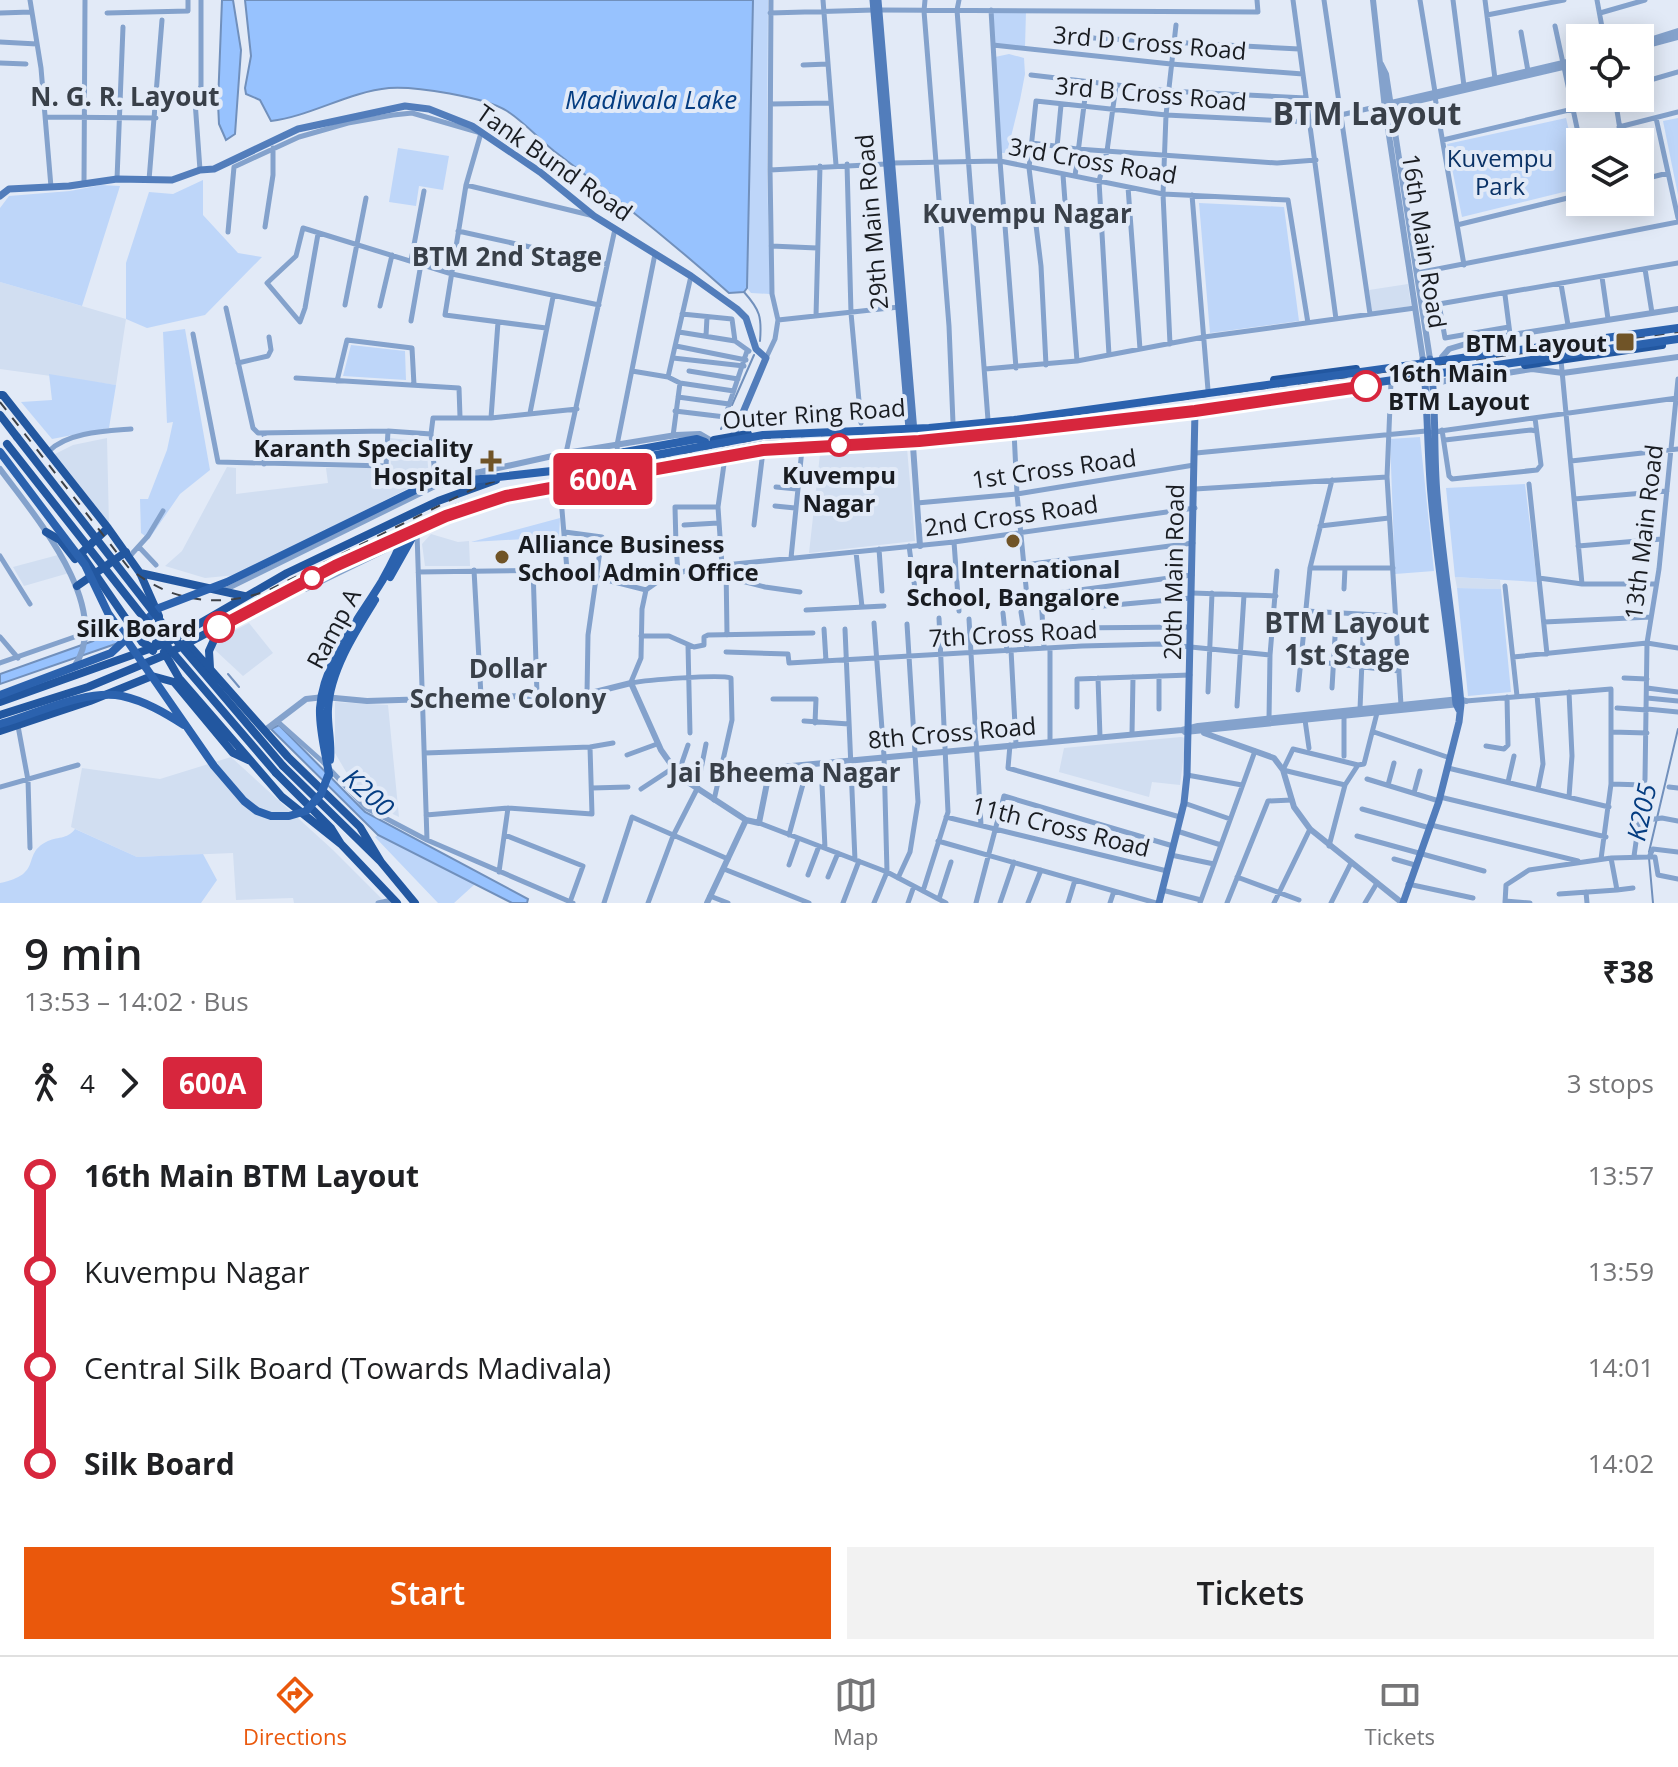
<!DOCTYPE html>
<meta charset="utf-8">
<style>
body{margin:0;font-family:"Open Sans",sans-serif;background:#f2f2f2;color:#202124;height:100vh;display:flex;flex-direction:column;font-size:30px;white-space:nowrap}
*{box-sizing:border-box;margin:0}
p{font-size:26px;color:#757577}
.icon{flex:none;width:44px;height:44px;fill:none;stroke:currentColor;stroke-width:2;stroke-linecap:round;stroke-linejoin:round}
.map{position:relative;height:903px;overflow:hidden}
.side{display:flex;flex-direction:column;background:#fff;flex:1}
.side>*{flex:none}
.badge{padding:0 16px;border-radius:6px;font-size:28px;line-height:52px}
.controls{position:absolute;left:1566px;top:24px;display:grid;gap:16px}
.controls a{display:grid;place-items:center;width:88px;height:88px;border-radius:0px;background:#fff;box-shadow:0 4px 20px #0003;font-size:40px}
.map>.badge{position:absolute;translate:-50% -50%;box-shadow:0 0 0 4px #fff}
.legs{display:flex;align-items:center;gap:12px;height:88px;padding:0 24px;font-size:26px}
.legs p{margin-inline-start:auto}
.head{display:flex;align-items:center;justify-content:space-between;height:136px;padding:0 24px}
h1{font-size:44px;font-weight:600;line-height:60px}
.action{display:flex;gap:16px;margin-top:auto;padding:16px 24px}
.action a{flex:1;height:92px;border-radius:0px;background:#ea580c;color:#fff;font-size:32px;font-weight:600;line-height:92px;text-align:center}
.action a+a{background:#f2f2f2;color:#202124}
ul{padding:0 24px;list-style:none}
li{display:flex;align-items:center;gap:28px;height:96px;font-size:30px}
li i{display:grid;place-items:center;width:12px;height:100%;margin:0 10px;background:currentColor}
li i::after{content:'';width:20px;height:20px;margin:-10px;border:6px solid;border-radius:50%;background:#fff}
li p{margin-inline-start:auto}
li:first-child i{background:linear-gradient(#0000 50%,currentColor 0)}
li:last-child i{background:linear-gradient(currentColor 50%,#0000 0)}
.tabs{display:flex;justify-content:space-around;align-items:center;height:112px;border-top:2px solid #e0e0e0;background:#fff;font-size:22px;color:#757577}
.tabs a{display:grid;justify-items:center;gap:4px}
.tabs .active{color:#ea580c}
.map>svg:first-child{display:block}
.built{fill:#d1def1}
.green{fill:#bed6f9}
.water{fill:#97c2fe;stroke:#7190bc;stroke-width:2}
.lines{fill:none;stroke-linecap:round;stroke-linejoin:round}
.stream{stroke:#7190bc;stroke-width:2}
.minor{stroke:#84a2cc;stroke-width:5}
.tertiary{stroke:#84a2cc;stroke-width:6}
.secondary{stroke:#527dbb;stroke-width:7}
.primary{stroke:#2b62ae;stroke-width:8}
.trunk{stroke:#2257a0;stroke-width:8}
.rail{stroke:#3d4147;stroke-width:2;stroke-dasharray:10 10;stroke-linecap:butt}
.primary-bridge{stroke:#2b62ae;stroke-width:8}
.trunk-bridge{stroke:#2257a0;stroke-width:8}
.line-1-casing{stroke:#fff;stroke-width:18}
.line-1{stroke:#d7263d;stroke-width:12}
.poi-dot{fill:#705427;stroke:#e2eaf7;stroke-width:3}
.stop-1-dot{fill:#fff;stroke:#d7263d;stroke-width:4}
.labels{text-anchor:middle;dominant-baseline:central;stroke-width:8;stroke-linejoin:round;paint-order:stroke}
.street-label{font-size:24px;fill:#191c21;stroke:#e2eaf7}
.park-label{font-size:24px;fill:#0a3266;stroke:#e2eaf7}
.poi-label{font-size:24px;font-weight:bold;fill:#191c21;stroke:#e2eaf7;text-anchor:end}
.stop-label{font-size:24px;font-weight:bold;fill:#191c21;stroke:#e2eaf7;text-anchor:start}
.neighbourhood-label{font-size:26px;font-weight:bold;fill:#394049;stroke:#e2eaf7}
.water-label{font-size:26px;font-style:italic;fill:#053d81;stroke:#e2eaf7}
.quarter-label{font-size:28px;font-weight:bold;fill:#394049;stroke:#e2eaf7}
.district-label{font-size:32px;font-weight:bold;fill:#394049;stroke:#e2eaf7}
</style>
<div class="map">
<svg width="1678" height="903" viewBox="0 0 1678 903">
<rect width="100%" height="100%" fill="#e2eaf7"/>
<path class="built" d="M0,282l126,37 -10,66 -116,-16z
M1408,284l3,22 -39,6 -3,-22z
M107,438l2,87 -56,-70 20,-10z
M390,438l36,4 3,36 -193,97 -31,3 -40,-12 17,-15 45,-84 9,1v26l92,-11 -2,-15h65z
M907,448l8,93 -106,12 11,-99z
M431,534l27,8 11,-1 1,25h-45l-3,-22z
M58,555l11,18 -45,13 -11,-19z
M1455,577l45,3 1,9 -44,-1z
M249,623l24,30 -30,23 -28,-26v-5l2,-5z
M335,702l53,3 11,112 -37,-18 -27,-46z
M1181,737l5,1 -6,47 -28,-3 -3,15 -90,-25 5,-24z
M231,757l102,93 53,53h-92l-1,-5 -57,2 -3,-47 -96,4 -66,-30 11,-59 78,11z"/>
<path class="green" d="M753,0h15l-1,169 3,125 -19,-1 -4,-5z
M992,11h34l-1,36 -31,-3z
M1009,54l15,4 1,16 -5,26 -13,53h-6l-6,-96z
M1566,118l14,59v11l-118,29 -15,-73z
M1678,118v77l-15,-74z
M398,148l51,8 -6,34 -24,-4 -3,20 -27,-4z
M203,180v35l35,38 24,4 -57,58 -58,13 -21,-9v-56l23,-71 24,2z
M101,185l19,1 -38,120 -82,-24v-74l9,-12 61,-5z
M1199,203l85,4 15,114 -89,12z
M185,329l25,141 -30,24 -31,45 -8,-6 -1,-34h8l19,-49 6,-28 -6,1 -4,-91z
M351,345l54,6 1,29 -63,-4z
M49,374l67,11 -7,43 -57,11 -31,-37 31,-2z
M1420,437l14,134 -39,3 -5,-135z
M1525,484l12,98 -82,-5 -9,-89z
M560,518l-1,19 -88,5z
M1457,588l44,1 10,103 -43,4z
M75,829l62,28 66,-3 14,26 -16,23h-201v-20c44,-9 21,-28 46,-41 11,-6 21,-2 29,-13z
M378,835l97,49 -21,19h-16l-63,-66z"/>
<path class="water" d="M222,0h11l8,50 -6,84 -9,6 -7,-16 -1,-21z
M245,0h508l-6,288 -3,4 -15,1c-56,-50 -115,-97 -175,-142 -16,-13 -30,-29 -47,-40 -22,-14 -92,-25 -118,-23 -41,4 -78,28 -118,33l-11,-21 -14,-6 -1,-6 6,-32z
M114,627l13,13 -127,44v-10l93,-33z
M279,725l86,87 163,87 -1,4h-15l-134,-68 -107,-106z"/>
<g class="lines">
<path class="stream" d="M744,292c16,18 18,25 16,49
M732,405l22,-50
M721,429l5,-11
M228,674l11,13
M1649,852l29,-123
M1649,858l4,45"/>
<path class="minor" d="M30,0l11,68 10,119
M823,0l13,165
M925,0l-1,11 25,315 4,97
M959,0l-2,10 31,410
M1293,0l43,319
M1324,0l46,314
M1420,0l15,92
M1453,0l11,86
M1485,0l10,79
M1597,0l7,38
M879,10l379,2 -1,-12
M991,10l9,151 16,207
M0,13l31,-1
M107,13l81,-2v-11
M770,13l104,-3
M1600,13l45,-13
M1487,15l77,-15
M1555,26l8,37
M1521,32l7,39
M1076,34l18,4 205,11
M0,42l37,2
M993,45l178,19 132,10
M0,63l26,1
M803,65l25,-1
M1564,67l16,75
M1031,75l137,16 138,7
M1640,83l38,-11
M1435,97l29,168
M1615,98l7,44
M771,104l60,-1
M47,117l109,1
M1656,118l22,100
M1619,127l59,-15
M1443,140l130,-31
M1032,143l45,6 200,14 39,-3
M1057,147l4,-42
M892,163l108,-2 163,33 125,6 20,123
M847,164l4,149 10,110
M200,170l-5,-69 6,-15v-86
M770,170l116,-6
M1063,175l14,186
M1075,176l12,-94
M117,179l6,-152
M149,180l13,-160
M1640,180l28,-7
M84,183l1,-183
M466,185l128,31
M1128,187l12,162
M1192,195l16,195
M1457,225l123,-30
M265,227l8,-52v-27
M458,231l149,33
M228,232l6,-65 65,-30 49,-14 45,-8 19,-2 69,20 -15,52 -21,130 101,13
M318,234l-13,74 -5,14 -33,-39 29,-27 7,-28 149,46 147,31
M771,246l46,2
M411,261l13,-70
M1645,269l7,44
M1417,273l261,-51
M1602,277l6,42
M1561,284l7,41
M1505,295l5,39
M345,305l21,-107
M380,306l12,-51
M226,308l27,120 5,5 130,-2 43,3 2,-16h58l86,-9
M682,314l50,5 3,22
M816,316l4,-150
M778,320l121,-13
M411,321l10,-57
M1509,327l-64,11 -6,-34 239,-41
M679,332l56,9 14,10
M193,334l25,128 168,4 2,-35
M706,336l1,-19
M1170,344l-7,-150 3,-79 10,-90
M676,346l70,14
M1109,355l-10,-174 8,-30 9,-65
M673,358l71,8
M766,358l9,-19 3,-19 -6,-26 -2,-124 1,-170
M1561,360l21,224
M238,363l30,-7 3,-6 -2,-13
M1046,365l-5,-99 -12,-98 7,-67 130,14 144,7 70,-16
M985,369l92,-8 127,-24 211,-29
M632,371l36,6 23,-101
M689,371l49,8
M668,377l12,6 54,8
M296,378l163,10 1,29
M337,381l10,-41 65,8 2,37
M1391,382l-4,95 14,228
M678,397l51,7
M1237,405l17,3 116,-17 10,-7
M675,411l50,6 22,-66
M530,413l23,-116
M491,418l7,-96
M1442,430l7,46 3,3 85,-9 4,-5 -6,-47
M1014,431l3,63 10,103 165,-22
M1433,432l244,-34
M673,436l7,-53
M1445,440l86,-10 5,1
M49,451c19,-19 57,-20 82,-22
M1196,453l230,-22
M618,459l-1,-14 38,-191
M1571,461l107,-12
M264,464v-30
M566,467v-14l49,-224
M1529,484l18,170
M560,486l7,84
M776,487l21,2
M1195,489l192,-12
M1574,499l93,-8
M917,503l100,-9 177,-29
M775,506l20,2
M718,507h-43l1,38 43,-6
M684,525l34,-2
M754,525l9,-74
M1320,526l69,-8
M565,532l37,5 -14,98 -1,59
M417,533l10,307
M954,542l5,69
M676,545l2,28
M909,546l6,43
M1578,546l84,-7
M139,547l17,18
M879,549l3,42
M856,552l6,55
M0,556l30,48
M129,557l19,-21 15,-25
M791,558l11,-109
M726,565l1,70
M1024,565l169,-22
M722,566l-4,-59 7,-50
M533,568l4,127
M1310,568h83
M474,570l7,126
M418,572l149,-2 79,20
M726,577l39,10 35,5
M1539,578l43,6h74
M1505,586l12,110
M1344,589l1,-21
M225,590l211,-104 -5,-52
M646,590l17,-12 32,-10 259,-26 241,-34
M1192,593l84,3
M1041,595l3,53
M1092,607l99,-9
M806,610l78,-4
M1306,611l90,5
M1021,612l6,37
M1003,613l4,38
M969,619l12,206
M1544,622l107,-5
M874,623l10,133 3,116 -13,31
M1066,628l124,-1
M824,629l2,32
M845,629l10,231
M641,636h28l25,11 10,-2v-8l4,-2 105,-2
M0,637l18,21
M688,645l2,88
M1050,648v93
M1011,650l5,94
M726,652l62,2 1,9 293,-17 79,-2 109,11
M1513,657l134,-14 31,5
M1301,660l98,11
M0,663l83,-29
M1098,678l2,59
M1624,678l23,1
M631,682l10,-24 1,-49 4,-19
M631,683c16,-3 88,-9 100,-5l1,42 -18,80
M1332,688l3,-51
M1647,688l31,4
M1298,690l12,-122 22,-88
M1208,692l4,-99
M1569,692l3,64 -3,41
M1537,695l6,69 -5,25
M1647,698l31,3
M773,699h43l-1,24
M1466,701l145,-12v95l-10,75
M1237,706l7,-111
M1077,707v-28l113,-4
M1617,708l30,2
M1159,709v-33
M1360,709l3,-72
M1647,709l31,3
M1269,719l1,-64 7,-84
M1305,720l4,28
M277,721l46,41 43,46 61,32 146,63
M804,721l45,3
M18,726l10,54 2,68
M1374,732l76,26
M1612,732l35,1
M1132,734l1,-57
M1010,745l-2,23 172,49
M1486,746l18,3 4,-4 -1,-48
M425,753l165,-6 23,-4
M627,755l30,-11
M1344,756v-39
M1448,768l161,39
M678,774l10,-29
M1187,775l55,10
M1367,779l72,22
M1508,782l6,-26
M1611,784l33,1
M822,785l3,63
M1345,785l-62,-15 10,-21 65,16
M1388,785l6,-22
M0,787l78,-22
M1669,787l9,1
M592,788l36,-1
M641,789l32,-21
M1414,793l6,-22
M1440,797l166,40
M1184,803l46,16
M1362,809l68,19
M426,815l82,-7 84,6 -2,-67
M946,817l221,54
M1640,821l22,-3 16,3
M759,823l128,49 59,31
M1431,825l147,36
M1177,831l44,14
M505,835l78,31 -13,36
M789,835l14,-51
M1357,836l127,35
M938,841l218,62
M1329,846l16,-61 13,-20 6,-1 13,-51
M1171,855l43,9
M1634,856l11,-77 2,-136 12,-74 19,-190
M1649,857h6l3,18 20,4
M1649,857l4,-8 25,3
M1394,859l21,6
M789,865l9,-26
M724,869l85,34
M499,872l9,-64
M808,875l11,-29
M828,877l10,-24
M1237,877l62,23
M898,878l12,-26 8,-50 -11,-178
M1408,884l65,14
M1162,890l39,10
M1617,890l16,-2
M923,891l25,-79 -9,-194
M1586,892l1,11
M1559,894l58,-4 -6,-32
M710,896l18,7
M939,899l12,-37
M1505,901l25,2
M378,903l14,-3
M604,903l28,-86 96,42
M648,903l25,-67 24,-47 9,-45
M843,903l16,-42
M908,903l6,-17
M976,903l28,-107 169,50
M1000,903l14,-41
M1028,903l13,-33
M1068,903l7,-23
M1110,903l4,-12
M1200,903l55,-152
M1227,903l41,-102 24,-1
M1274,903l36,-74
M1331,903l20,-40
M1365,903l12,-20
M1505,903l1,-18 23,-15 82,-12 38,-1"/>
<path class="tertiary" d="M1373,0l12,109 38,251
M1640,43l38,-12
M1640,47l38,-10
M1381,64l5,10 44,285
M1387,104l193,-45
M1387,108l193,-45
M1442,357l7,-8 30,-9 199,-31
M1476,378l56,-9 31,4 115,-16
M1434,383l45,-8
M913,446l7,100
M0,469c34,46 115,139 74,198
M454,480l17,-6 95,-21 110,-18 24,-1 12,7
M296,588l9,1 80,-39 16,-10
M264,731l42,-32 18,-2 43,4 220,-7 44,-11 30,67 19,27 66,43 13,3 11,-55 412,-38 16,-4 262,-27 6,2
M1185,732l275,-28
M1204,733l70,25 9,12 11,37 16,22 91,73
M707,903l39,-83"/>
<path class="secondary" d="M873,0l37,441 3,5
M878,0l36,432
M0,196l9,-7 60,-3 48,-7 55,1 28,-10 14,-1 84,-40 107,-23 24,3 43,17 68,46 54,44 97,60 46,33 9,9 10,31 10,9 -33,78
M1423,360c5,45 4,90 8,135 6,70 18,139 25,209l3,6
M1159,903l25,-100 3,-28 8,-364
M1403,903l36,-102 20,-79 2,-18c-6,-70 -18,-140 -24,-210 -4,-45 0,-90 -7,-135"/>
<path class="primary" d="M625,452l72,-13 8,3
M390,577l27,-48"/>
<path class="trunk" d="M1525,365l137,-20
M1274,380l82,-11
M0,395h3l105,133 32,45 19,43v18l-6,17
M0,415l17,22
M1164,415l50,-6
M714,440l34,-6
M589,481c73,-11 145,-29 219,-34
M449,515l29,-10
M46,532l14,8 15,19 33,-31
M82,555l60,87 10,6
M140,573l104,23
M77,586l49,-34
M186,642l102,115 72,70 21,35
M164,652l15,26 103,119 59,47
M210,668l-1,-17 10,-22
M0,702l166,-59 121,-70 151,-72 58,-21
M0,715l88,-28 77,-32 170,-89 73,-33
M0,731l90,-30 62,-25 22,6 59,71 15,7
M283,766l98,96 34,41
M276,773l55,55 10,16 56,59"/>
<path class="rail" d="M0,402l128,165c41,35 91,42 141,23l208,-103 32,-10 82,-7 172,-32 166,-8 86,-8 663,-90"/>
<path class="primary-bridge" d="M0,452l85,113 23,48 106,153 30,35 13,10 14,5h18l17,-5 15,-17 8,-21
M563,466l62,-14
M0,695l111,-42 48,-45 68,-26 199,-97 171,-19 166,-31 166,-7 85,-8 664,-92
M0,724c36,-10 85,-35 122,-28 23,5 43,17 62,29
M330,760c2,-17 -3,-34 -2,-51 2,-38 27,-77 47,-109
M329,775c-3,-21 -10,-45 -9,-67 3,-46 39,-89 62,-127 9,-16 17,-32 24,-50l52,-24 42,-13 264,-49 111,-4 140,-12 239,-29 424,-61"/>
<path class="trunk-bridge" d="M17,437l148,190 118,139
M7,444l148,188 121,141"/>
</g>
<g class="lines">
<g class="line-1-casing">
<path id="line-1" d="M219,627l116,-61 111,-50 60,-20 257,-46 156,-9 100,-10 176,-20 171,-25"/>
</g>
<use href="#line-1" class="line-1"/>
</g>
<g class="poi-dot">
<rect x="1615" y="332" width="20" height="20" rx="4"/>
<path d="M487 449h8v8h8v8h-8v8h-8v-8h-8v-8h8z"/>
<circle cx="1013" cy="541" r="8"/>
<circle cx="502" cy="557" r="8"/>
</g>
<g class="stop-1-dot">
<circle cx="1366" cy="386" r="14"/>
<circle cx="839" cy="445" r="10"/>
<circle cx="312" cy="578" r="10"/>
<circle cx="219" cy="627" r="14"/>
</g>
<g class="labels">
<g class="street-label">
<text transform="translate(1150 42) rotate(5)">3rd D Cross Road</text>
<text transform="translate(1151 93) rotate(5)">3rd B Cross Road</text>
<text transform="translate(1093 160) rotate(10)">3rd Cross Road</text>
<text transform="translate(555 162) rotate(35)">Tank Bund Road</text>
<text transform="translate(871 222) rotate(-95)">29th Main Road</text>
<text transform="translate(1425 241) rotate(81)">16th Main Road</text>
<text transform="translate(814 413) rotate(-4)">Outer Ring Road</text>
<text transform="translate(1054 468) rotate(-8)">1st Cross Road</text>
<text transform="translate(1011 515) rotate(-8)">2nd Cross Road</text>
<text transform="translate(1643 532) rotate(-83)">13th Main Road</text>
<text transform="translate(1173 572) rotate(-89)">20th Main Road</text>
<text transform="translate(333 628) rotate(-62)">Ramp A</text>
<text transform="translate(1013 633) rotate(-3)">7th Cross Road</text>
<text transform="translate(952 732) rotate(-5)">8th Cross Road</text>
<text transform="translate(1061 826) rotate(14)">11th Cross Road</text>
</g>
<g class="park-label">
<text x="1500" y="157">Kuvempu<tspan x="1500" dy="28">Park</tspan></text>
</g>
<g class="poi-label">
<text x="1607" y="342">BTM Layout</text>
<text x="473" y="447">Karanth Speciality<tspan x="473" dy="28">Hospital</tspan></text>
<text x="518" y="543" text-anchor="start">Alliance Business<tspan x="518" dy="28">School Admin Office</tspan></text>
<text x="1013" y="568" text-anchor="middle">Iqra International<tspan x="1013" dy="28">School, Bangalore</tspan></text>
</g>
<g class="stop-label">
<text x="1388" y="372">16th Main<tspan x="1388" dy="28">BTM Layout</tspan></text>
<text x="839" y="474" text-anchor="middle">Kuvempu<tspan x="839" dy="28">Nagar</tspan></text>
<text x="197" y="627" text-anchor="end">Silk Board</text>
</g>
<g class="neighbourhood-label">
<text x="125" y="96">N. G. R. Layout</text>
<text x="1027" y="213">Kuvempu Nagar</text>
<text x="507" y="256">BTM 2nd Stage</text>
<text x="508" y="668">Dollar<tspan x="508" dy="30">Scheme Colony</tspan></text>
<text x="785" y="772">Jai Bheema Nagar</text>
</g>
<g class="water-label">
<text x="651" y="99">Madiwala Lake</text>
<text transform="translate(369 792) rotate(42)">K200</text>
<text transform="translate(1641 812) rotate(-78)">K205</text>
</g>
<g class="quarter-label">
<text x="1347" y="622">BTM Layout<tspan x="1347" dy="32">1st Stage</tspan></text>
</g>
<g class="district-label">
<text x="1367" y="112">BTM Layout</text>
</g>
</g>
</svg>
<div class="controls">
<a><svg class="icon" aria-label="locate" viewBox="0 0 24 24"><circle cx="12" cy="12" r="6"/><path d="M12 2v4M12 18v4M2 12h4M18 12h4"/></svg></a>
<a><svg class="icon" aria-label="layers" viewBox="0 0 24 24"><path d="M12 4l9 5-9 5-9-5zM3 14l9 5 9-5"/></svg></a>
</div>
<b class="badge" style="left:603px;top:479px;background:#d7263d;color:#fff">600A</b>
</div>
<section class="side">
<div class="head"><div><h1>9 min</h1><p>13:53 – 14:02 · Bus</p></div><b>₹38</b></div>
<div class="legs"><svg class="icon" aria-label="walk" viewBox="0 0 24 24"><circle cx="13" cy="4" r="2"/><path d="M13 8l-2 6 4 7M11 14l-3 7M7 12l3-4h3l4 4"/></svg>4<svg class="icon" aria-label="forward" viewBox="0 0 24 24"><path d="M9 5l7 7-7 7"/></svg><b class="badge" style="background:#d7263d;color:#fff">600A</b><p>3 stops</p></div>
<ul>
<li><i style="color:#d7263d"></i><b>16th Main BTM Layout</b><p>13:57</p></li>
<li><i style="color:#d7263d"></i><span>Kuvempu Nagar</span><p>13:59</p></li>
<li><i style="color:#d7263d"></i><span>Central Silk Board (Towards Madivala)</span><p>14:01</p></li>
<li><i style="color:#d7263d"></i><b>Silk Board</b><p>14:02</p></li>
</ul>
<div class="action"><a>Start</a><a>Tickets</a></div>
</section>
<nav class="tabs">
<a class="active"><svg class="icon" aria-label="directions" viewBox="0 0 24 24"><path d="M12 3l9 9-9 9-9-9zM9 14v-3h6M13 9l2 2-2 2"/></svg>Directions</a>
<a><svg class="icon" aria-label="map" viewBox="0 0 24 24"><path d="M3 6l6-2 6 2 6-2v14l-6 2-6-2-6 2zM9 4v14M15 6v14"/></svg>Map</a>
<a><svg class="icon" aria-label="tickets" viewBox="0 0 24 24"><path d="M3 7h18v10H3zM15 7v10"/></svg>Tickets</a>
</nav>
